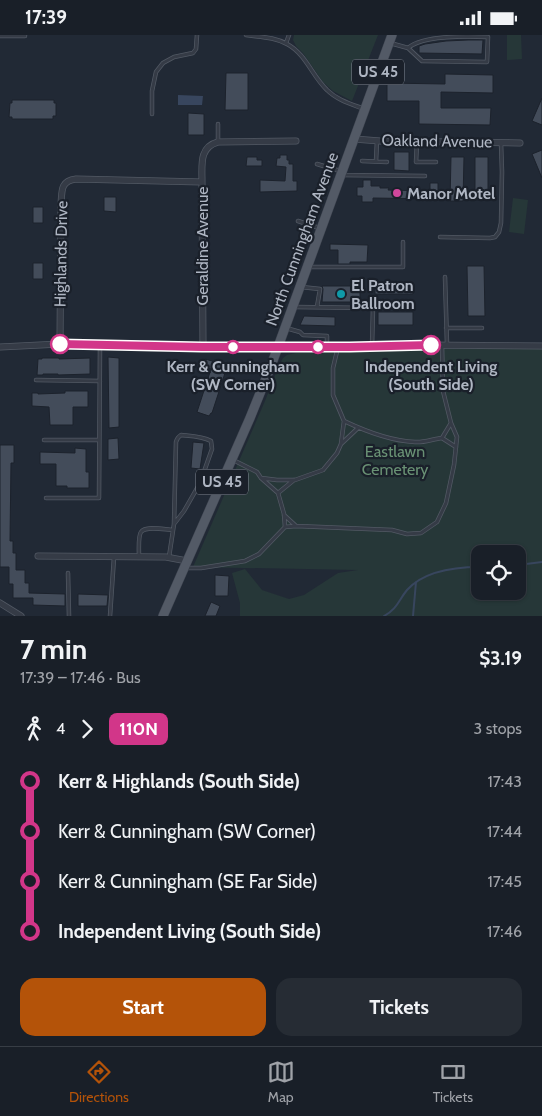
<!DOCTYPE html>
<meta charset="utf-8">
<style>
body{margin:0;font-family:Cabin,sans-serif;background:#262c34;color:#f1f3f6;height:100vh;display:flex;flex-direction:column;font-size:19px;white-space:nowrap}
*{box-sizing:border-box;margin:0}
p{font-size:16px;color:#9fa2a8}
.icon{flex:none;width:28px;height:28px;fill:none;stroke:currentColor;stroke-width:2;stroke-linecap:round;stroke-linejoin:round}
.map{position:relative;height:581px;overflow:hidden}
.panel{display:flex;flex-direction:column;background:#191f28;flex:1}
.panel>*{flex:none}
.badge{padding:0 10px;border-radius:8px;font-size:18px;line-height:32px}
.controls{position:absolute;left:471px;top:510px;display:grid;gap:10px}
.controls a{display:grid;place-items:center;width:55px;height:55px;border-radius:10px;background:#191f28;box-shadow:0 1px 4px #0004,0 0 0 1px #373d45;font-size:25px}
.map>.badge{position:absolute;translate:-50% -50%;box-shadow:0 0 0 2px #fff}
.legs{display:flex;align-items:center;gap:8px;height:55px;padding:0 20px;font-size:16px}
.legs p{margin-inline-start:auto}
.summary{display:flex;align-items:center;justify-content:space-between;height:85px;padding:0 20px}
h1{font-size:28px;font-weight:700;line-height:38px}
.button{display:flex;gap:10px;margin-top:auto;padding:10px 20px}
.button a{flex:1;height:58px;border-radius:15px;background:#b45309;color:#fff;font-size:20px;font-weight:700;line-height:58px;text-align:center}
.button a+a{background:#262c34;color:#f1f3f6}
ul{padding:0 20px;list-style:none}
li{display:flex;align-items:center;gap:18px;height:50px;font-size:19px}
li i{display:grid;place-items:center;width:8px;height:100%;margin:0 6px;background:currentColor}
li i::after{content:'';width:12px;height:12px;margin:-6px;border:4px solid;border-radius:50%;background:#191f28}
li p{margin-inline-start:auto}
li:first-child i{background:linear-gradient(#0000 50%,currentColor 0)}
li:last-child i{background:linear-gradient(currentColor 50%,#0000 0)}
.status{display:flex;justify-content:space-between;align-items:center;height:35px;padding:0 25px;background:#191f28;direction:ltr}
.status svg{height:14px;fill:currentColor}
.tabs{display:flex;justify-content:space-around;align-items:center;height:70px;border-top:1px solid #373d45;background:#191f28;font-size:14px;color:#9fa2a8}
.tabs a{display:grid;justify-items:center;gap:2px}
.tabs .active{color:#b45309}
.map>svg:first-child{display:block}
.green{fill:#263738;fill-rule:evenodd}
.water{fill:#38465e}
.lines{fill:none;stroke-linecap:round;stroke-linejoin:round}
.stream{stroke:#38465e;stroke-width:2}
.building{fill:#434c5a;stroke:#1c222c}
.service-casing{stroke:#525964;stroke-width:4.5}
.minor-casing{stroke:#525964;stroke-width:7}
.primary-casing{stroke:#3e4450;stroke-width:10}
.service{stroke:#353b46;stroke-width:3}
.minor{stroke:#353b46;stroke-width:5.5}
.primary{stroke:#535a66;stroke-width:9}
.line-1-casing{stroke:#fff;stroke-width:11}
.line-1{stroke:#d23689;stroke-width:8}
.hotel-dot{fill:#d1479c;stroke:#1a202a;stroke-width:2}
.culture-dot{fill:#0f9aa8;stroke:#1a202a;stroke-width:2}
.stop-1-dot{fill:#fff;stroke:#d23689;stroke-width:2.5}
.labels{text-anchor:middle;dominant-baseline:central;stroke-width:4.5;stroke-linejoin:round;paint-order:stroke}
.shield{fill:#1a202a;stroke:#828995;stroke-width:1}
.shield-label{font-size:15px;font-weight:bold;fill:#afb6c3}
.street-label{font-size:16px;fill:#afb6c3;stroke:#1a202a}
.poi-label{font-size:16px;font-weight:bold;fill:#afb6c3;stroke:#1a202a;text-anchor:start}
.stop-label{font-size:16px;font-weight:bold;fill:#afb6c3;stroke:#1a202a}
.park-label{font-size:16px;fill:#699174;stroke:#1a202a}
</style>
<div class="status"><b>17:39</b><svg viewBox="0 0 49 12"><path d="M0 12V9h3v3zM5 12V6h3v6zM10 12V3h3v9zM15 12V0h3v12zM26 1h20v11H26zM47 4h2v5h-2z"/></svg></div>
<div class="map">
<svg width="542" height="581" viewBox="0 0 542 581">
<rect width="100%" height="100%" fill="#212935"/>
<path class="green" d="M294,0h84l-26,66 -19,-10 -10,-9 -20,-29 -7,-7 -3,-6z
M507,0h14l1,24 -15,1z
M513,163l15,2 -4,34 -15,-2z
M507,311h35v270h-302v-13l-8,-30 13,-4 17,21 27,9 15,-4 34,-22 20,-3 -165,-3 72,-166 14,-36 4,-7 4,-3 9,-2 56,-2 57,-2h97zM480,519h38v37h-38z"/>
<path class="water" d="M178,60l25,1 -1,9h-24z"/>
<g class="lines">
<path class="stream" d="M518,530l24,-3
M384,581c14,-8 14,-15 23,-26 17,-19 49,-23 73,-23
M413,581l3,-34"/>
</g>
<path class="building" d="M468,5h15l-1,14 -63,-1v-7l6,-2 21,-3z
M226,38h22v37h-23z
M445,39l48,1v18l-52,-1v16h50l-1,17 -71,-1v-23h-32v-18l58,1z
M542,63v27l-10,-4z
M12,65h42v3h2v13h-3v3h-41v-2h-3l1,-14h2z
M188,78l16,1v21h-16z
M542,115v28l-10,-24z
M394,117h15v19l-15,-1z
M280,120h7v5h2v4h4v17h4v10l-37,1v-12l25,1 1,-14 -10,-1 1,-8h3z
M247,122h10v3h5v6h-16z
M451,122h13l-1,44h-13z
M475,122h13v43h-13z
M363,145h8v6h9v2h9l-1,2 42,1v-8h8v16l-65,-1v4h-11v-6h-5v-9h6z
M104,162h12v15l-12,-1z
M33,172h10v16h-10z
M330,209l38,1 -1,17h-17v2h-12v-14h-8z
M33,228h10v16h-10z
M467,231h17l1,50h-17z
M375,248h38v11h-38z
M322,251h38v16h-38l1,-13z
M378,277h35v13h-35z
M304,281l31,1v9l-35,-1z
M108,322l11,1v69l-10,1z
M42,323h17v1l31,-1v16l-32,1v-1h-15v1h-6l1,-16h4z
M205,324l21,6 -1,4 1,1 -14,43h-1l-2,3 -12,-4 14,-43 -8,-3z
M65,356h23v16h-15v18h-23l-1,-18 -17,-1v-13h6v1l27,-1z
M118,403l1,21 -11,1v-21z
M193,407l11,1 -4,26 -9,-1z
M0,410h14v18h-3l-1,78h3v12h3v17h9v13h4v10l36,1v12l-32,-1v-7h-20v-14h-4v-17h-9z
M75,413l11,1v23h3v16h-22v-2h-11v-22h-16v-12l35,1z
M215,540l14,1 -1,20h-13z
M78,559l30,1 -1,11h-29z
M211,567l9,4 -4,10h-11z"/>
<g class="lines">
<g class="service-casing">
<path id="service" d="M246,0c14,2 29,2 41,9 19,10 25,32 40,46 10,10 24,14 37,19
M0,1h25
M286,8l3,-8
M390,8l18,5 14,13 65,1 1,-25c-22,-1 -65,-2 -80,11
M152,79v-23l4,-19 7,-9 11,-6 19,-4 3,-4 1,-14
M218,107v-18
M417,107l-1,20h20
M362,126l25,1
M376,126l1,-20
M317,129l23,7
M341,140l84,1
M298,186l21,7
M440,202l50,1 5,-1 4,-5 2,-9 1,-51 -1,-29
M308,232h95v-25
M445,242l2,67
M301,252l19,2 -3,18
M294,272l79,1 -1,38
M286,293l14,4 3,3 24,1v11
M446,293h36
M338,312l-5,21v27l11,26c21,10 47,20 71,21 8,1 18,-3 27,-4l9,-15 -8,-32 -1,-45
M36,345l64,1
M442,403l14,9
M44,405h55
M341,409l17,-16
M233,425l24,12 4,6 17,15 6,21 1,13
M261,443l16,2h18l28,-10 14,-17 4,-9 3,-23
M278,458l16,-13
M46,463h53l1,-152
M284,480l12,11
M174,489l10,-13 16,-28
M139,521c0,-5 -1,-20 2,-24 5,-7 25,-2 32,-2
M169,522l5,-33 2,-82c1,-4 2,-5 5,-7 10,1 21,1 30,6l1,8 -12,34 17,8
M187,533h14l44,-7 14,-7 26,-27 11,-1 96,4 15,4 14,-1 16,-11 9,-19 8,-38 3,-28 -6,-14
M68,538l1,43
M110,581l4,-59"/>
</g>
<g class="minor-casing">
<path id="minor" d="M354,104l26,2 140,2
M60,309l1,-139c1,-14 -1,-24 15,-26l126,3
M0,312l60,-3 143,3h147l72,-2 120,1
M203,312l-1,-165c0,-17 -3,-35 16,-40l78,-1
M38,521l128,1 21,4
M0,568l21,13"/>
</g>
<g class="primary-casing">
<path id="primary" d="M163,581l87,-198 21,-52 121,-331"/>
</g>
<use href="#service" class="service"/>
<use href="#minor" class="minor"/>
<use href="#primary" class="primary"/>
</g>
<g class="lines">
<g class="line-1-casing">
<path id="line-1" d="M60,309l142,3h148l81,-2"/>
</g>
<use href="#line-1" class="line-1"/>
</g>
<circle class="hotel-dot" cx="397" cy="158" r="5"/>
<circle class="culture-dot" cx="341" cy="259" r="5"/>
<g class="stop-1-dot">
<circle cx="60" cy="309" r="9"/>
<circle cx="431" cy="310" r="9"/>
<circle cx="233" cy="312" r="6"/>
<circle cx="318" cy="312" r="6"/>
</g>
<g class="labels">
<g class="shield">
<rect x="352" y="24.5" width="52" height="25" rx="4"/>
<rect x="196" y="434.5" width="52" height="25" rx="4"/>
</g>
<g class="shield-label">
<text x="378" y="37">US 45</text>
<text x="222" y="447">US 45</text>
</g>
<g class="street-label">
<text transform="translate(437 106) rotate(1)">Oakland Avenue</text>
<text transform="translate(302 204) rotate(-70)">North Cunningham Avenue</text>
<text transform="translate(202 211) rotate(-90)">Geraldine Avenue</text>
<text transform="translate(61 219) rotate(-89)">Highlands Drive</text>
</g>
<g class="poi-label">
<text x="407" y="158">Manor Motel</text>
<text x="351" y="250">El Patron<tspan x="351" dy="18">Ballroom</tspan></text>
</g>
<g class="stop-label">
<text x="233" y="331">Kerr &amp; Cunningham<tspan x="233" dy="18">(SW Corner)</tspan></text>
<text x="431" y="331">Independent Living<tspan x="431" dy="18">(South Side)</tspan></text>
</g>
<g class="park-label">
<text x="395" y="416">Eastlawn<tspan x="395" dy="18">Cemetery</tspan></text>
</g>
</g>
</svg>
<div class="controls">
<a><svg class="icon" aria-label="locate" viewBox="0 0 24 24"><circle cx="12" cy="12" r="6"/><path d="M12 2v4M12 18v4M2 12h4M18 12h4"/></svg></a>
</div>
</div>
<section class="panel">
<div class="summary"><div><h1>7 min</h1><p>17:39 – 17:46 · Bus</p></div><b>$3.19</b></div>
<div class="legs"><svg class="icon" aria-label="walk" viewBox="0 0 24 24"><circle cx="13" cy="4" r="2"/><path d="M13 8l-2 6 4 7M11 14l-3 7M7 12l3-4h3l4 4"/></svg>4<svg class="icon" aria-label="forward" viewBox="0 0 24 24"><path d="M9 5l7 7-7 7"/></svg><b class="badge" style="background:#d23689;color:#fff">110N</b><p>3 stops</p></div>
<ul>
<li><i style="color:#d23689"></i><b>Kerr &amp; Highlands (South Side)</b><p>17:43</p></li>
<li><i style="color:#d23689"></i><span>Kerr &amp; Cunningham (SW Corner)</span><p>17:44</p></li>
<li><i style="color:#d23689"></i><span>Kerr &amp; Cunningham (SE Far Side)</span><p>17:45</p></li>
<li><i style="color:#d23689"></i><b>Independent Living (South Side)</b><p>17:46</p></li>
</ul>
<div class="button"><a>Start</a><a>Tickets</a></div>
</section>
<nav class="tabs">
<a class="active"><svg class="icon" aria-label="directions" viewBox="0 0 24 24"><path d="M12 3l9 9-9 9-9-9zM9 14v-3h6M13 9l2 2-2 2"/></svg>Directions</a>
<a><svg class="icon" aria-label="map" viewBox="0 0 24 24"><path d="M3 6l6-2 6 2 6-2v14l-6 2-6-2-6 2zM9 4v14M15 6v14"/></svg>Map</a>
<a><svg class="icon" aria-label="tickets" viewBox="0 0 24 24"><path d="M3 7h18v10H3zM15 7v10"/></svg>Tickets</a>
</nav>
